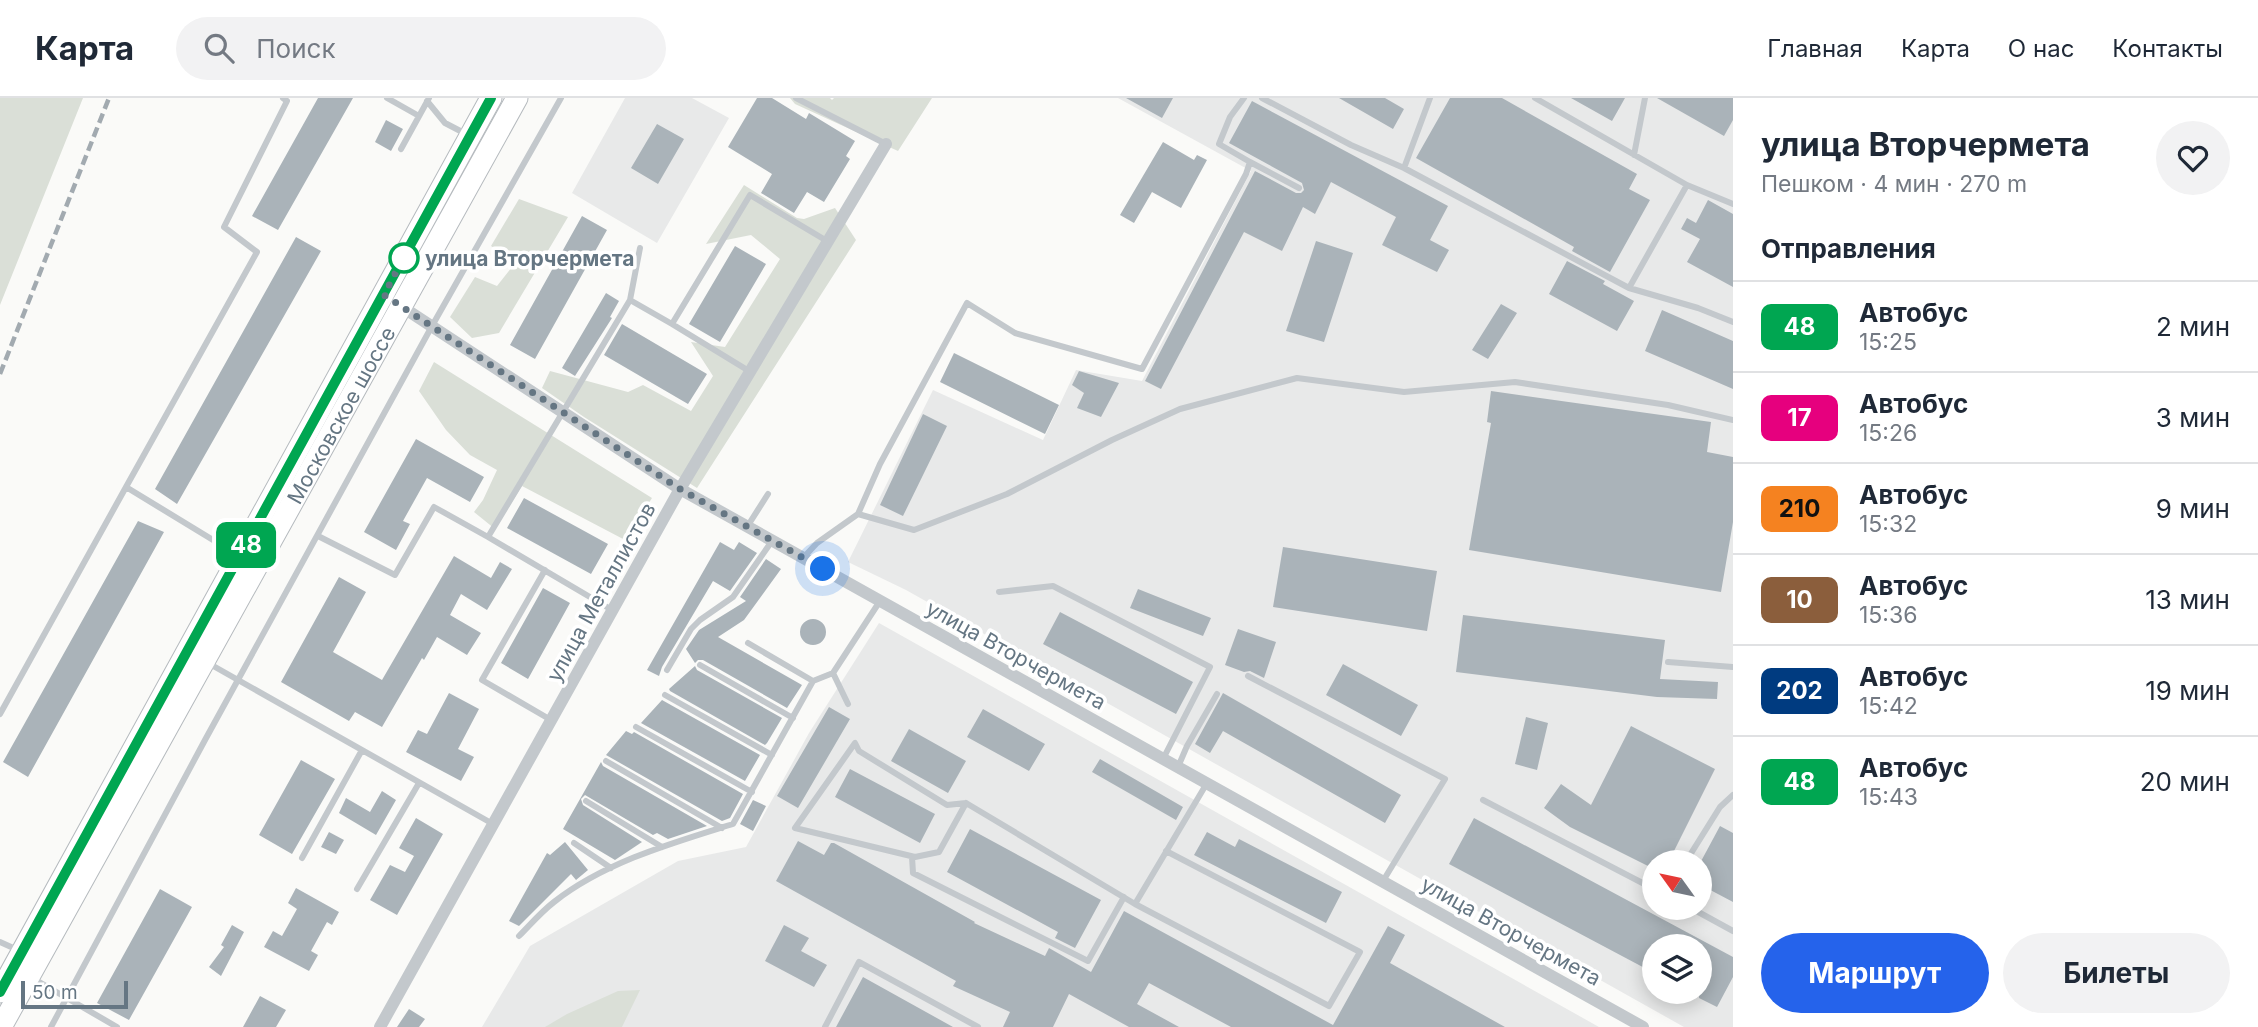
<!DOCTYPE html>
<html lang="ru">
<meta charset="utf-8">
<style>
body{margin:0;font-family:Inter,sans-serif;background:#f2f2f3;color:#1f2937;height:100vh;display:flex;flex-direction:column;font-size:26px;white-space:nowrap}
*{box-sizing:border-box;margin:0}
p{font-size:23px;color:#747a83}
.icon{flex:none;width:38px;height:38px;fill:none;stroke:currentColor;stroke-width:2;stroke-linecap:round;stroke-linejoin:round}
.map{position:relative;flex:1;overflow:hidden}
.panel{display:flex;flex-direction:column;background:#fff;width:525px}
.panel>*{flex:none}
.badge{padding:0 14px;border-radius:10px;font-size:24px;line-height:46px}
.needle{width:46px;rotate:303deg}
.tools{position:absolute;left:1642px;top:752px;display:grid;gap:14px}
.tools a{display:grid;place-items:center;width:70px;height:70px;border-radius:50%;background:#fff;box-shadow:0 4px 18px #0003;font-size:35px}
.scale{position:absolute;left:21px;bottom:18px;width:107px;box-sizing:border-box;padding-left:7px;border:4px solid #657683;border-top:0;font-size:19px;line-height:24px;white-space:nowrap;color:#657683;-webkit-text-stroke:5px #fff;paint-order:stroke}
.you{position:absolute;width:35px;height:35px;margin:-18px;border:5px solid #fff;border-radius:50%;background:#1a73e8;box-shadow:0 0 0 10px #1a73e833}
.map>.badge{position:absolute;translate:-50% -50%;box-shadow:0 0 0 4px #fff}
h2{padding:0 28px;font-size:26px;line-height:63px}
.round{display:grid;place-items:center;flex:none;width:74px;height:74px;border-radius:37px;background:#f2f2f3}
.headline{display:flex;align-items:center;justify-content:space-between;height:119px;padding:0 28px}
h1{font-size:33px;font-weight:700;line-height:52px}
.action{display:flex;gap:14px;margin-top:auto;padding:14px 28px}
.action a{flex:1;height:80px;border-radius:42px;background:#2563eb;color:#fff;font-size:28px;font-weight:700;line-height:80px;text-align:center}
.action a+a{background:#f2f2f3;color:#1f2937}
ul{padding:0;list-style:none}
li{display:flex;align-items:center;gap:21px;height:91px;padding:0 28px;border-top:2px solid #e0e1e3}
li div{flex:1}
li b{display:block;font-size:26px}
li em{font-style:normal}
li .badge{min-width:77px;font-weight:700;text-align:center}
header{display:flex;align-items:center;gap:42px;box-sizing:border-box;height:98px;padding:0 35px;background:#fff;border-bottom:2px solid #e0e1e3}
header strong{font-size:33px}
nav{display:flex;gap:38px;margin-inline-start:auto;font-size:24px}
.search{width:490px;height:63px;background:#f2f2f3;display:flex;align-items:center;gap:18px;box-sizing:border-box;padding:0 24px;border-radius:38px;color:#747a83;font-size:26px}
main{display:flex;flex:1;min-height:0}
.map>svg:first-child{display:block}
.built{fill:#e8e9e9;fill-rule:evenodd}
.green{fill:#dadfd7}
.building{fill:#aab3b9}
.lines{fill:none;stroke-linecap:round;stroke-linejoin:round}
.primary-casing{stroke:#b5babe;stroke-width:23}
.service{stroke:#c3c8cc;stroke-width:6}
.minor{stroke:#c3c8cc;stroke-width:12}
.primary{stroke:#fff;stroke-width:21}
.rail{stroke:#a2aab0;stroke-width:4.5;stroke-dasharray:10 5;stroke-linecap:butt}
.line-casing{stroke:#fff;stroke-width:16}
.line{stroke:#00a651;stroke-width:10}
.walk{stroke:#657683;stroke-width:7;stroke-dasharray:0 12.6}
.stop-dot{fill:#fff;stroke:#00a651;stroke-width:3.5}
.labels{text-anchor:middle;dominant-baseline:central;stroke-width:7;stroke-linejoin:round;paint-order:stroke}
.stop-label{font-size:21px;font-weight:bold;fill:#657683;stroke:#fff;text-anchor:start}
.street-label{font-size:21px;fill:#657683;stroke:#fff}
</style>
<header>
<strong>Карта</strong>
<div class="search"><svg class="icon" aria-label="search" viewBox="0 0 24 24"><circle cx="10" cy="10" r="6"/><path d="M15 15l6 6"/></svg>Поиск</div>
<nav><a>Главная</a><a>Карта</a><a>О нас</a><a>Контакты</a></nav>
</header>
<main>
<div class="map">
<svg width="1733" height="929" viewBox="0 0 1733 929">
<rect width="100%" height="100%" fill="#fafaf8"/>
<path class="built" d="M625,0h67l37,20 -72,125 -85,-50z
M1118,0h615v929h-49l-778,-437 -58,-28 85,-172 110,50 33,-70 66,11 109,-210zM1654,765h45v45h-45zM1654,849h45v45h-45z
M879,525l720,404h-1117l48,-81 148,-85 68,-14 63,-114z"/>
<path class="green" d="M0,0h83l-83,207z
M790,0h40l2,2 2,-2h98l-34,53 -103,-47z
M744,87l53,33 7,1 31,-11 21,32 -159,248 -113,-71 -42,-29 8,-17 78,21 15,-7 48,26 22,-35 -22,-34 34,5 55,-88 -29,-24 -45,9z
M519,101l49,18 -69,116 -27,5 -22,-21 25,-40 22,9 19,-24 -25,-16z
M434,264l218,136 -27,42 -103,-54 -27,43 -21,-17 9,-12 14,-30 -27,-15 -24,-25 -27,-39z
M640,892l-18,37h-77l22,-13 51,-23z"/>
<path class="building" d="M318,0h35l-75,132 -26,-14z
M757,0h15l34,21 3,-6 46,28 -9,15 4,3 -26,43 -17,-10 -13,21 -33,-20 11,-19 -44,-27z
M1126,0h47l-11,20z
M1339,0h46l19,11 -11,20z
M1450,0h52l135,76 -8,15 21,11 -40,72 -38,-21 2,-4 -158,-89z
M1571,0h54l-13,23z
M1657,0h76v22l-9,16z
M1252,3l196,105 -18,34 19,10 -12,22 -55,-27 14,-28 -65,-35 -16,32 -12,-7 -21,44 -38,-19 -83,157 -16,-8 110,-210 41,22h5l3,-3 -2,-7 -73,-40z
M386,22l17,9 -12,22 -16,-9z
M657,26l27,15 -26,45 -27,-16z
M1163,44l31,18 3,-5 10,5 -26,48 -29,-16 -18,31 -14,-8z
M1708,102l25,14v73l-46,-25 13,-23 -19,-10 6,-11 9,5z
M582,118l25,14 -72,129 -25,-14z
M296,139l25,14 -144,253 -22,-15z
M1316,143l37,12 -29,89 -38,-11z
M735,148l31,18 -46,78 -31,-18z
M1567,163l38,20 -2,3 31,17 -17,30 -68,-37z
M606,195l13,8 -9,16 2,1 -37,58 -13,-8z
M1501,206l16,9 -29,46 -16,-9z
M1662,212l71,31v48l-88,-38z
M622,226l85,50 -19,30 -84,-49z
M954,255l105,52 -14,29 -105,-52z
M1079,273l40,12 -18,34 -24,-9 7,-15 -12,-8z
M1491,293l220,31 -4,30 26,5v65l-12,70 -252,-42 22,-127 -4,-1z
M923,316l24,12 -44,90 -23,-11z
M416,341l68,38 -14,25 -43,-24 -24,43 7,3 -14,26 -32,-18z
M524,400l84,46 -17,30 -84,-46z
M138,423l26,11 -136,245 -25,-15z
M720,444l14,8 5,-8 18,11 -27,38 -17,-10 -51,86 -3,9 -12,-6z
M1283,449l154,24 -10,60 -154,-24z
M454,458l37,22 9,-16 12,7 -25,41 -26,-16 -11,21 31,18 -14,22 -30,-18 -13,23 -2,-2 -40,69 -27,-15 -6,9 -68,-39 58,-105 27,15 -33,60 49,28z
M766,461l15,10 -37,51 -26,17 84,48 -15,23 -84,-48h-5l-3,3 -9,-14 13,-19 47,-29 -6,-4z
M543,490l27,15 -42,76 -27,-16z
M1138,491l73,29 -8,18 -73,-28z
M1060,514l133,70 -17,32 -133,-70z
M1463,517l202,25 -5,39 58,3 -1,17 -60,-2 -201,-25z
M800 534a13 13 0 1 1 26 0a13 13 0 1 1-26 0Z
M1238,531l38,13 -12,36 -14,-7 -6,1 -19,-7z
M1343,566l75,41 -17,31 -75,-41z
M695,568l2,4 85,48 -15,25 -2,2 -95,-54 -1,-2z
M449,595l30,16 -21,40 16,8 -13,24 -55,-29 12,-22 9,4z
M1223,595l178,102 -16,28 -162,-92 -13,22 -15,-9z
M662,602l98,55 -15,26 -104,-58z
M829,609l21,12 -52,89 -21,-12z
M983,611l62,35 -16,27 -62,-34z
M1526,619l22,6 -11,47 -22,-6z
M1631,628l84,43 -47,94h-14v6l-84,-42 -26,-19 17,-24 30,21z
M909,631l57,32 -18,32 -57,-32z
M626,633l6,3 2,-2 109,62 -13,24 -8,3 -116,-66z
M1100,661l83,48 -7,13 -84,-48z
M301,662l34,19 -43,75 -33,-19z
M601,664l2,4 104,60 -39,13 -11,-6 -4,2 -68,-40 -4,4 2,6 59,37 -27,18 -52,-31z
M850,671l85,45 -15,29 -85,-46z
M382,693l14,9 -20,35 -37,-22 7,-15 24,14z
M753,702l13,6 -13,25 -13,-7z
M416,720l27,16 -46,81 -27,-15 20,-35 15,7 9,-16 -15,-8z
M1474,720l259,139v20l-16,30 -18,-9v-51h-45v26l-205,-109z
M1720,728l13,7v69l-34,-18v-19z
M970,731l131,71 -26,48 -20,-10 3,-6 -111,-60z
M329,734l15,8 -8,14 -15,-7z
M1207,734l28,15 4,-8 103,53 -16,31 -132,-68z
M798,743l26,14 7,-12h3l141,79 -1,1 71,33 4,-8 42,24 33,-61 209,114 55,-99 17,9 -15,28 115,64h-274l-82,-44 -12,21 42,23h-50l-60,-33 -16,33h-50l7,-15 -57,-26 3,-5 -180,-100z
M565,744l23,28 -12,10 -5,-6 -52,52 -10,-5 38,-68 3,2z
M296,790l43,24 -7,13 -5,-3 -16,29 7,4 -9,16 -45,-24 9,-16 9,5 15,-27 -9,-6z
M160,791l32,18 -63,113 -32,-17z
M232,827l12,7 -23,44 -12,-9 15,-20 -3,-2z
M784,827l25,13 -8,13 26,14 -13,22 -49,-26z
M863,879l90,50h-117z
M260,898l26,14 -10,17h-33z
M409,911l16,10 -6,8h-22z"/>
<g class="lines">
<g class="primary-casing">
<g id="primary">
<path d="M0,894l491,-894"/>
<path id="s1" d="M1,929l516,-929"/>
</g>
</g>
<path class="service" d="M387,0l32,18
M796,0l90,46
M1262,0l89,47 53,23 225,120 58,-103 -152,-87
M427,3l18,22 23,12
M401,51l28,-51
M1634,57l11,-57
M1250,64l49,26
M1404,70l26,-70
M1687,87l46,19
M1629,190l69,20 35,14
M630,202l10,-52
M749,273l-77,-47 78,-129 77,46
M858,416l56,16 93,-36 105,-54 68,-31 117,-31 107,14 111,-10 153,23 65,15
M747,429l21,-33
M318,438l77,39 39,-68 54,30 142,-237 42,24
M488,439l124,73
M236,456l-110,-67 131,-235 -33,-25 63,-126 -4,-3
M803,460l14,-15 41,-29 22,-50 87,-161 48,30 127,36 104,-195 4,-12 -31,-18 11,-27 14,-19
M545,472l-63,110 69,40
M999,494l54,-6 157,81 -47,92
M748,545l65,38 20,-8 47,-72
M1668,564l65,5
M208,565l285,161
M700,567l93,53
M667,572l24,-41 9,-9 33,-23 39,-56
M833,575l15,31
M1248,578l197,103 -62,102
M665,597l107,60
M0,616l126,-227
M636,629l116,65
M606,663l116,67
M1178,669l9,-21 30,-52
M1483,702l171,89
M586,703l76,46
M966,705l-19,2 -88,-54 -4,-8 -60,85 120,29 24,-5 27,-49 169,101 72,-121
M574,745l37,25
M912,759l1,16 175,88 36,-64
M302,760l60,-108
M1685,765l35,-56 13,-12
M357,791l62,-106
M1135,806l194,102 31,-54 -194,-101
M1691,810l42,23
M519,838c11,-11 22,-24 35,-34 51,-40 118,-59 179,-78l80,-143
M0,844l20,9
M34,881l83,48
M51,929l154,-287 227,-414 129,-228
M825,929l34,-65 119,65"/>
<path class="minor" d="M384,197l296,194 963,538
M380,929l300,-538 206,-345"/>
<use href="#primary" class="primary"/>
<path class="rail" d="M0,276l109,-276"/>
</g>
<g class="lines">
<g class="line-casing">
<path id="line" d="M0,894l491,-894"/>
</g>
<use href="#line" class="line"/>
<path class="walk" d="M404,160l4,-9 -24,46 296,194 143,80"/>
</g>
<circle class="stop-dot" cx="404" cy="160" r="14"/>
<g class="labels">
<g class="stop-label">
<text x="425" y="160">улица Вторчермета</text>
</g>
<g class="street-label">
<text stroke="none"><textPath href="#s1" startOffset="700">Московское шоссе</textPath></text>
<text transform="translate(601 494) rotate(-61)">улица Металлистов</text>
<text transform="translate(1016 557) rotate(29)">улица Вторчермета</text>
<text transform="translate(1511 833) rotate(29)">улица Вторчермета</text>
</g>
</g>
</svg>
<div class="tools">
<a><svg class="needle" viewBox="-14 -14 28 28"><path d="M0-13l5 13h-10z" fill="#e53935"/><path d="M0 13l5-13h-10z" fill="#747a83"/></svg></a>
<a><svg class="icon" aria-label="layers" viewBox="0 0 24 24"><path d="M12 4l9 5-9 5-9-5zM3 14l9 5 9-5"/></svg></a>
</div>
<div class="scale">50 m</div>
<div class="you" style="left:823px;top:471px"></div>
<b class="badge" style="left:246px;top:447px;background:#00a651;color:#fff">48</b>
</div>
<section class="panel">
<div class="headline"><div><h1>улица Вторчермета</h1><p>Пешком · 4 мин · 270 m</p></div><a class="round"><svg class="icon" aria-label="heart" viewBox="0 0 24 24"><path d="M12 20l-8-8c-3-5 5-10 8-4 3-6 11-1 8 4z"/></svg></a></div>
<h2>Отправления</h2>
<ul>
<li><span class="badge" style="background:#00a651;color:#fff">48</span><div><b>Автобус</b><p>15:25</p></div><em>2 мин</em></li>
<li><span class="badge" style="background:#e6007e;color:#fff">17</span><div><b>Автобус</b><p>15:26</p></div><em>3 мин</em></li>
<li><span class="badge" style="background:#f58220;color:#111">210</span><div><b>Автобус</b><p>15:32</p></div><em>9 мин</em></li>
<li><span class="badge" style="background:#8b5e3c;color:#fff">10</span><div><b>Автобус</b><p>15:36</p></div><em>13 мин</em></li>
<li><span class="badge" style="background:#003b80;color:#fff">202</span><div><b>Автобус</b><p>15:42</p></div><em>19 мин</em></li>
<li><span class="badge" style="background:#00a651;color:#fff">48</span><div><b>Автобус</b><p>15:43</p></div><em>20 мин</em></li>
</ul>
<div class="action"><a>Маршрут</a><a>Билеты</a></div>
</section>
</main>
